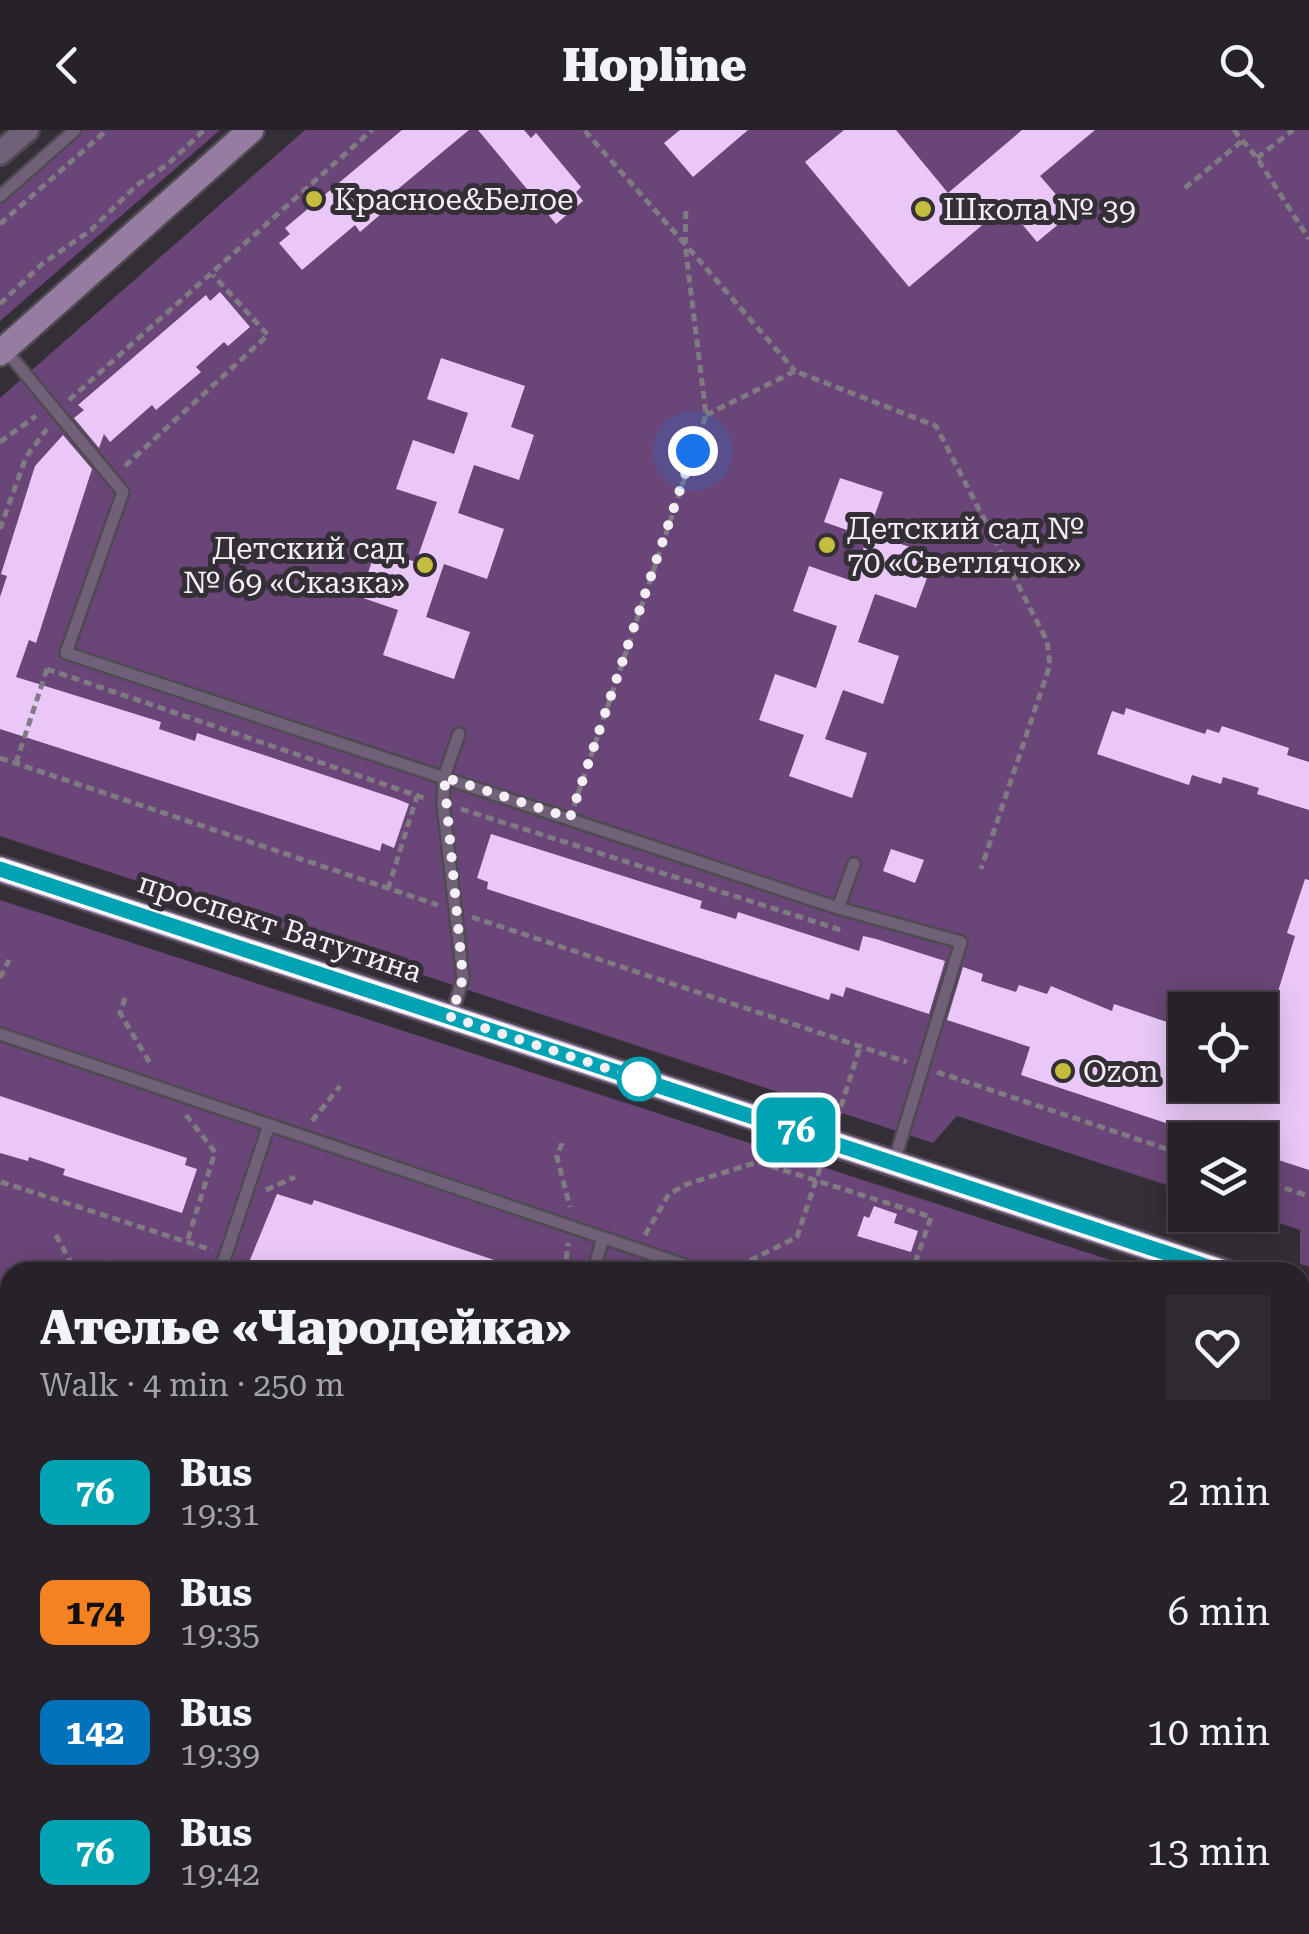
<!DOCTYPE html>
<meta charset="utf-8">
<style>
body{margin:0;font-family:"Roboto Serif",serif;background:#2f2a31;color:#f1f3f6;height:100vh;display:flex;flex-direction:column;font-size:38px;white-space:nowrap}
*{box-sizing:border-box;margin:0}
p{font-size:32px;color:#a4a4a8}
.icon{flex:none;width:55px;height:55px;fill:none;stroke:currentColor;stroke-width:2;stroke-linecap:round;stroke-linejoin:round}
.map{position:relative;flex:1;overflow:hidden}
.drawer{position:absolute;left:0px;top:1132px;width:1310px;height:672px;display:flex;flex-direction:column;background:#272229;border-radius:30px 30px 0 0;box-shadow:0 5px 25px #0003,0 0 0 2px #433f46}
.drawer>*{flex:none}
.badge{padding:0 20px;border-radius:15px;font-size:35px;line-height:65px}
.controls{position:absolute;left:1168px;top:862px;display:grid;gap:20px}
.controls a{display:grid;place-items:center;width:110px;height:110px;border-radius:0px;background:#272229;box-shadow:0 5px 25px #0003,0 0 0 2px #433f46;font-size:50px}
.you{position:absolute;width:50px;height:50px;margin:-25px;border:8px solid #fff;border-radius:50%;background:#1a73e8;box-shadow:0 0 0 15px #1a73e833}
.map>.badge{position:absolute;translate:-50% -50%;box-shadow:0 0 0 5px #fff}
.round{display:grid;place-items:center;flex:none;width:105px;height:105px;border-radius:0px;background:#2f2a31}
.summary{display:flex;align-items:center;justify-content:space-between;height:170px;padding:0 40px}
h1{font-size:48px;font-weight:800;line-height:75px}
ul{padding:0;list-style:none}
li{display:flex;align-items:center;gap:30px;height:120px;padding:0 40px}
li div{flex:1}
li b{display:block;font-size:38px}
li em{font-style:normal}
li .badge{min-width:110px;font-weight:700;text-align:center}
header{display:flex;justify-content:space-between;align-items:center;height:130px;padding:0 40px;background:#272229;font-size:45px;font-weight:800}
.map>svg:first-child{display:block}
.green{fill:#694677;fill-rule:evenodd}
.forest{fill:#6b467a}
.building{fill:#e9c8f7}
.lines{fill:none;stroke-linecap:round;stroke-linejoin:round}
.lane-casing{stroke:#4f4952;stroke-width:16}
.street-casing{stroke:#4f4952;stroke-width:28}
.secondary-casing{stroke:#4f4952;stroke-width:30}
.primary-casing{stroke:#4f4952;stroke-width:30}
.path{stroke:#807b83;stroke-width:5;stroke-dasharray:8 5;stroke-linecap:butt}
.lane{stroke:#716178;stroke-width:11}
.street{stroke:#716178;stroke-width:22}
.secondary{stroke:#967ca1;stroke-width:25}
.primary{stroke:#b190c0;stroke-width:25}
.line-casing{stroke:#fff;stroke-width:22}
.line{stroke:#00a3b4;stroke-width:15}
.walk{stroke:#f3eff5;stroke-width:10;stroke-dasharray:0 18}
.poi-dot{fill:#c4bc3d;stroke:#342e37;stroke-width:4}
.stop-dot{fill:#fff;stroke:#00a3b4;stroke-width:5}
.labels{text-anchor:middle;dominant-baseline:central;stroke-width:10;stroke-linejoin:round;paint-order:stroke}
.poi-label{font-size:30px;fill:#f3eff5;stroke:#342e37;text-anchor:start}
.street-label{font-size:30px;fill:#f3eff5;stroke:#342e37}
</style>
<header><svg class="icon" aria-label="back" viewBox="0 0 24 24"><path d="M15 5l-7 7 7 7"/></svg>Hopline<svg class="icon" aria-label="search" viewBox="0 0 24 24"><circle cx="10" cy="10" r="6"/><path d="M15 15l6 6"/></svg></header>
<div class="map">
<svg width="1309" height="1804" viewBox="0 0 1309 1804">
<rect width="100%" height="100%" fill="#342e37"/>
<path class="green" d="M79,0h141l-220,191v-121z
M305,0h1004v1137l-9,-3v-34l-44,-15h4v-75h-75v51l-228,-75 -24,27 -933,-307v-438zM1185,880h75v75h-75z
M0,770l1147,372h-1137v653h1290v-603l9,3v609h-1309z"/>
<path class="forest" d="M0,1419l10,4 -4,198 -6,-2z"/>
<path class="building" d="M402,0h67l-71,59 5,6 -43,37 -5,-7 -53,45 -23,-27 11,-9 -5,-6z
M478,0h46l7,8 5,-5 45,54 -5,5 7,9 -27,23z
M680,0h68l-55,47 -29,-34z
M844,0h52l52,63 74,-63h73l-55,46 32,37 -35,29 -31,-37 -97,82 -104,-125z
M220,162l30,35 -22,19 -4,-4 -28,25 5,5 -45,38 -4,-5 -42,37 -6,-8 -5,14 -25,-30 10,-8 -6,-5 128,-110 4,6z
M441,228l84,28 -14,41 23,8 -15,45 -45,-15 -16,48 46,16 -17,50 -43,-15 -18,53 44,15 -16,47 -71,-24 15,-45 -38,-13 16,-48 40,13 21,-60 -41,-13 17,-49 41,14 14,-41 -41,-14z
M63,305l29,34 -56,174 -7,-3 -13,37 145,45 -2,7 36,12 2,-8 200,66 12,5 -15,44 -12,-5 -2,8 -380,-122v-132l7,-21 -6,-2 34,-108z
M840,348l43,14 -16,45 -43,-15z
M873,391l18,7 -4,11 48,17 -19,52 -41,-14 -17,48 41,14 -16,48 -40,-14 -18,49 42,14 -15,45 -63,-22 15,-41 -45,-15 16,-46 41,14 21,-62 -44,-15 16,-45 43,15z
M1126,578l79,26 2,-5 12,4 3,-7 67,22 -2,7 22,7v48l-52,-16 2,-6 -36,-11 -2,7 -29,-9 -3,10 -92,-31 15,-43 12,4z
M491,704l211,67 -2,7 36,11 2,-7 121,39 4,-15 13,3 69,22 -16,53 -83,-27 -3,10 -12,-4 -2,7 -342,-111 1,-7 -11,-4z
M891,719l33,11 -9,23 -32,-12z
M1305,749l4,1v290l-49,-16v-14h-43l-196,-65 9,-28 -83,-27 16,-53 20,7 -2,7 35,11 3,-7 28,9 4,-8 61,25 2,-7 56,19 -2,6 17,6v50h75v-35l35,-114 -8,-3z
M0,966l187,62 -2,7 12,4 -15,44 -119,-38 2,-6 -36,-12 -1,4 -28,-8z
M277,1064l35,11 2,-5 204,68 -1,4h-272z
M874,1076l23,8 -3,9 24,8 -7,21 -54,-16 7,-20 5,2z"/>
<g class="lines">
<g class="lane-casing">
<path id="lane" d="M0,66l75,-66
M3,217l120,145 -57,161 772,255 123,34 -67,220
M838,778l16,-44
M451,887l12,-39 -20,-174 1,-27 15,-43
M0,904l705,238
M220,1142l49,-147
M593,1142l10,-34
M0,1416l10,4
M960,1795l25,9
M1006,1804l6,-9"/>
</g>
<g class="street-casing">
<path id="street" d="M0,23l27,-23"/>
</g>
<g class="secondary-casing">
<path id="secondary" d="M0,223l251,-223"/>
</g>
<g class="primary-casing">
<path id="primary" d="M0,739l1224,403
M1300,1167l9,3"/>
</g>
<path class="path" d="M1234,0l23,28 52,81
M1257,28l36,-28
M1185,58l57,-47
M686,81l-1,33 110,127
M0,94l107,-94
M0,174l42,-40 49,-34 46,-45 31,-21 36,-34
M69,270l303,-270
M706,285l89,-44 141,55 111,215 3,24 -69,204
M0,312l36,-26
M125,336l143,-131 -55,-60
M0,399l26,-72 21,-28
M47,539l380,130
M0,628l438,147
M16,633l32,-97
M574,676l132,-391 -21,-171 -101,-114
M461,679l380,121
M388,759l29,-93
M472,787l435,145
M0,848l9,-18
M125,868l-5,15 31,52
M937,942l248,83
M186,985l29,37 -28,90
M837,989l23,-72
M312,991l28,-35
M562,1013l-5,14 13,50
M1260,1050l49,16
M1,1052l211,68
M266,1060l29,-13
M56,1105l20,37
M645,1105l24,-41 18,-10 71,-22 173,55 -19,55
M93,1142l22,-13
M565,1142l3,-29
M727,1142l70,-35 25,-75
M0,1200l10,-6
M1300,1481l9,6
M0,1493l10,-6
M0,1527l10,4
M9,1641l1,1
M0,1667l5,-13
M0,1676l10,29
M0,1749l10,-9
M30,1795l3,9
M196,1795l4,9
M604,1795l25,9
M905,1795l26,9
M1167,1795l3,9
M318,1804l6,-9
M455,1804l3,-9
M636,1804l3,-9"/>
<use href="#lane" class="lane"/>
<use href="#street" class="street"/>
<use href="#secondary" class="secondary"/>
<use href="#primary" class="primary"/>
</g>
<g class="lines">
<g class="line-casing">
<path id="line" d="M0,739l1224,403"/>
</g>
<use href="#line" class="line"/>
<path class="walk" d="M639,949l-188,-62 12,-39 -19,-201 126,41 123,-367"/>
</g>
<g class="poi-dot">
<circle cx="314" cy="69" r="10"/>
<circle cx="923" cy="79" r="10"/>
<circle cx="827" cy="415" r="10"/>
<circle cx="425" cy="435" r="10"/>
<circle cx="1063" cy="941" r="10"/>
</g>
<circle class="stop-dot" cx="639" cy="949" r="20"/>
<g class="labels">
<g class="poi-label">
<text x="334" y="69">Красное&amp;Белое</text>
<text x="943" y="79">Школа № 39</text>
<text x="847" y="398">Детский сад №<tspan x="847" dy="34">70 «Светлячок»</tspan></text>
<text x="405" y="418" text-anchor="end">Детский сад<tspan x="405" dy="34">№ 69 «Сказка»</tspan></text>
<text x="1083" y="941">Ozon</text>
</g>
<g class="street-label">
<text transform="translate(280 797) rotate(18)">проспект Ватутина</text>
</g>
</g>
</svg>
<div class="controls">
<a><svg class="icon" aria-label="locate" viewBox="0 0 24 24"><circle cx="12" cy="12" r="6"/><path d="M12 2v4M12 18v4M2 12h4M18 12h4"/></svg></a>
<a><svg class="icon" aria-label="layers" viewBox="0 0 24 24"><path d="M12 4l9 5-9 5-9-5zM3 14l9 5 9-5"/></svg></a>
</div>
<div class="you" style="left:693px;top:321px"></div>
<b class="badge" style="left:796px;top:1000px;background:#00a3b4;color:#fff">76</b>
<section class="drawer">
<div class="summary"><div><h1>Ателье «Чародейка»</h1><p>Walk · 4 min · 250 m</p></div><a class="round"><svg class="icon" aria-label="heart" viewBox="0 0 24 24"><path d="M12 20l-8-8c-3-5 5-10 8-4 3-6 11-1 8 4z"/></svg></a></div>
<ul>
<li><span class="badge" style="background:#00a3b4;color:#fff">76</span><div><b>Bus</b><p>19:31</p></div><em>2 min</em></li>
<li><span class="badge" style="background:#f58220;color:#111">174</span><div><b>Bus</b><p>19:35</p></div><em>6 min</em></li>
<li><span class="badge" style="background:#0072bc;color:#fff">142</span><div><b>Bus</b><p>19:39</p></div><em>10 min</em></li>
<li><span class="badge" style="background:#00a3b4;color:#fff">76</span><div><b>Bus</b><p>19:42</p></div><em>13 min</em></li>
</ul>
</section>
</div>
